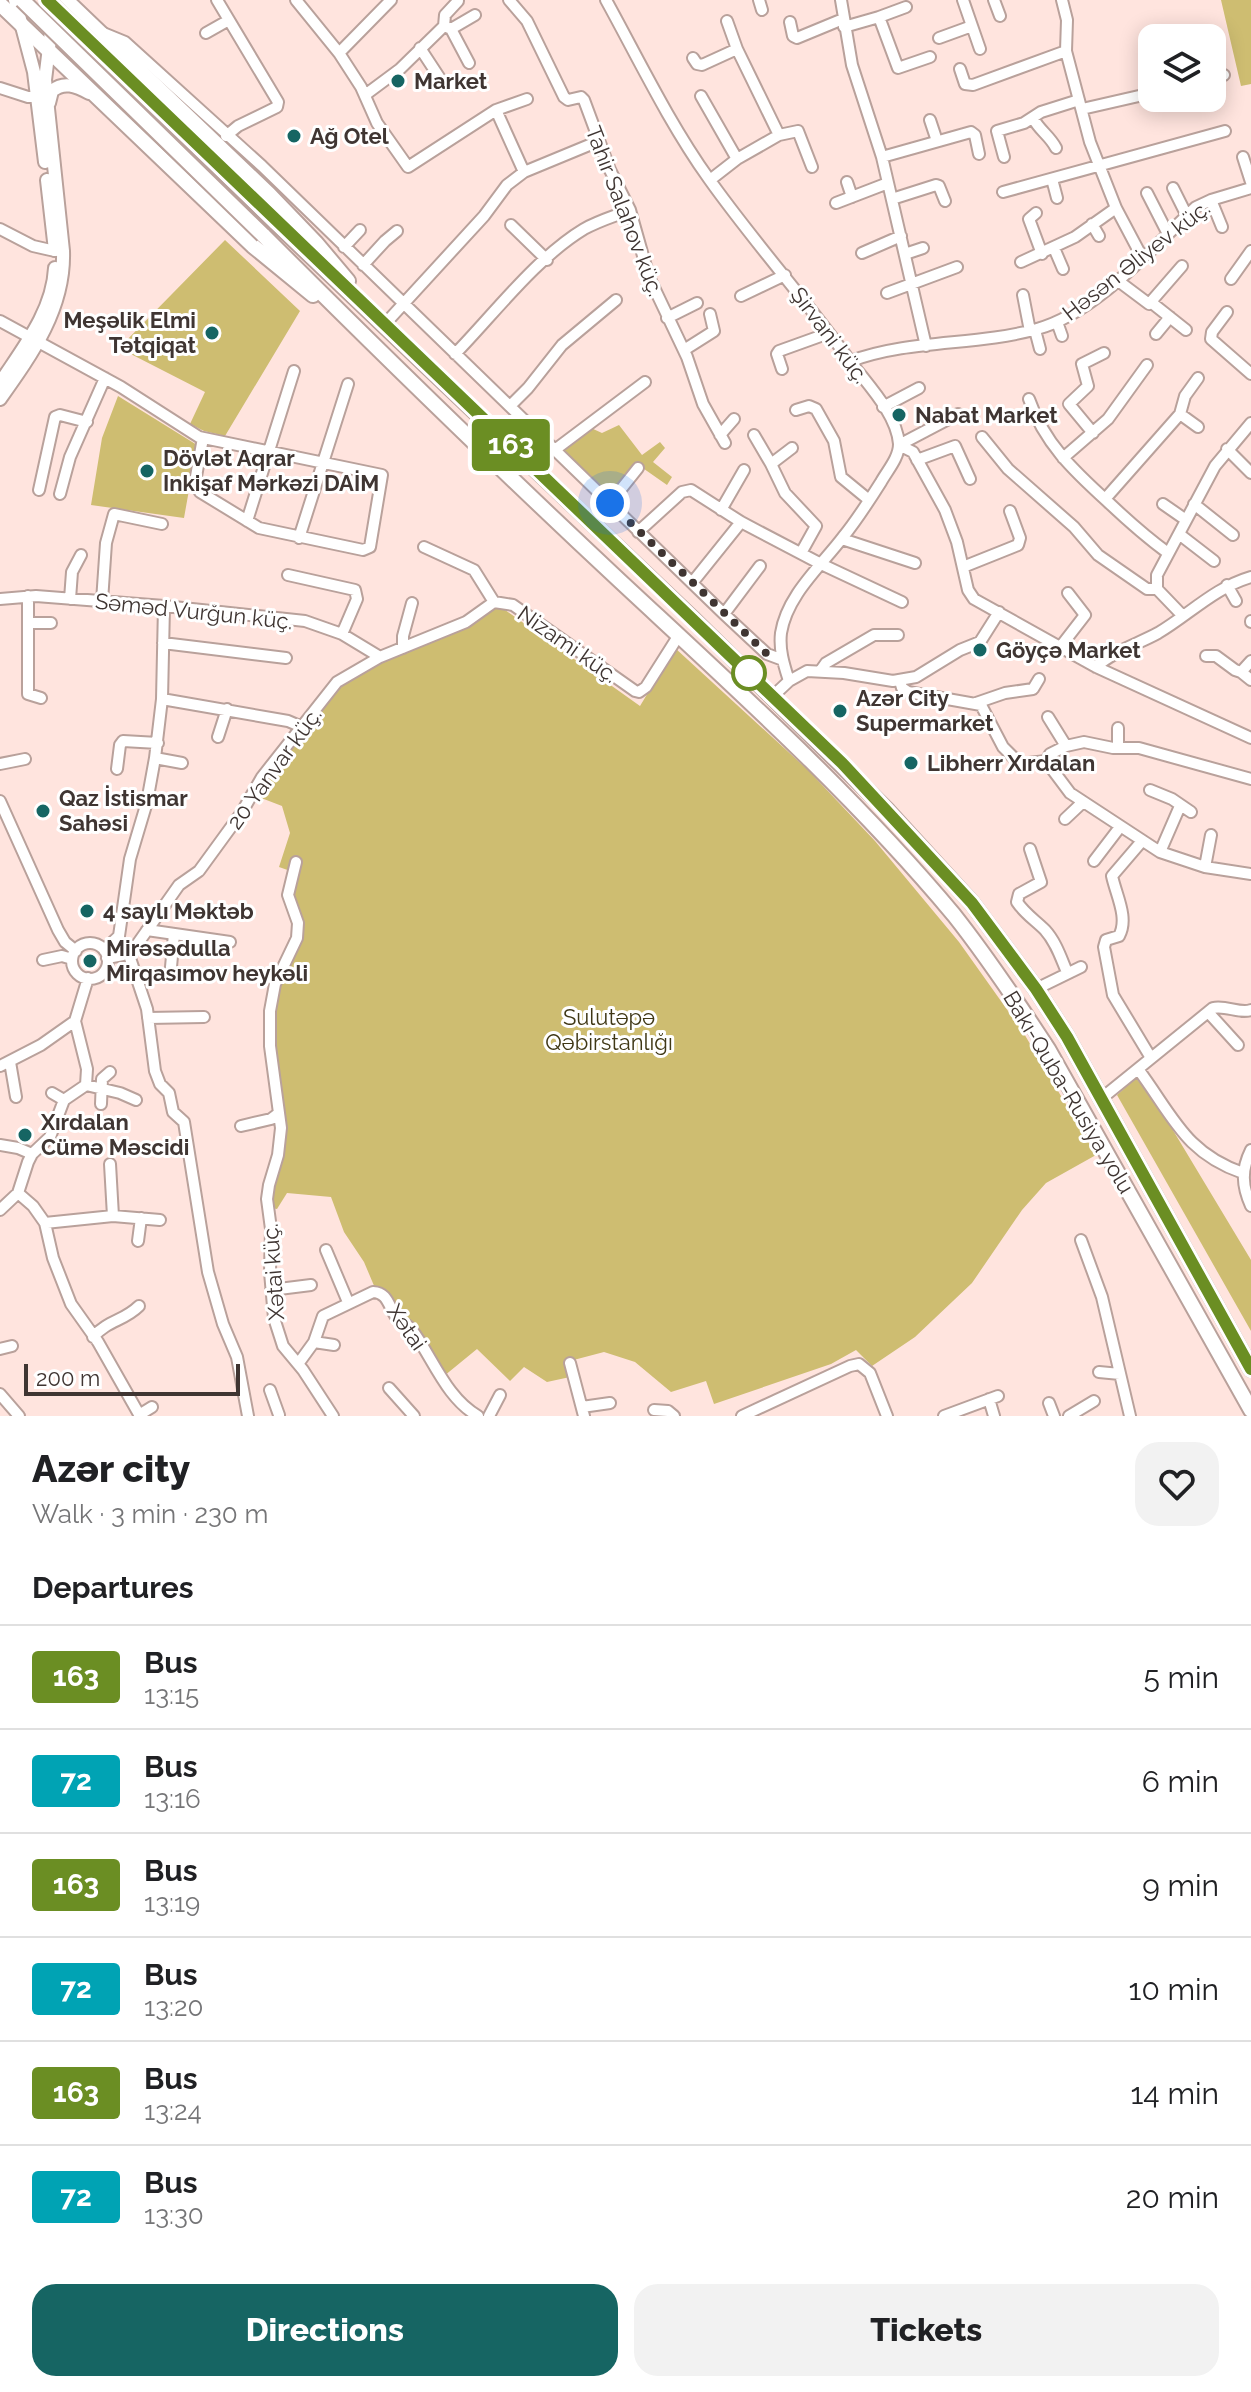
<!DOCTYPE html>
<meta charset="utf-8">
<style>
body{margin:0;font-family:Raleway,sans-serif;background:#f2f2f2;color:#202124;height:100vh;display:flex;flex-direction:column;font-size:30px;white-space:nowrap}
*{box-sizing:border-box;margin:0}
p{font-size:26px;color:#757577}
.icon{flex:none;width:44px;height:44px;fill:none;stroke:currentColor;stroke-width:2;stroke-linecap:round;stroke-linejoin:round}
.map{position:relative;height:1416px;overflow:hidden}
.panel{display:flex;flex-direction:column;background:#fff;flex:1}
.panel>*{flex:none}
.badge{padding:0 16px;border-radius:6px;font-size:28px;line-height:52px}
.fabs{position:absolute;left:1138px;top:24px;display:grid;gap:16px}
.fabs a{display:grid;place-items:center;width:88px;height:88px;border-radius:16px;background:#fff;box-shadow:0 4px 20px #0003;font-size:40px}
.scale{position:absolute;left:24px;bottom:20px;width:216px;box-sizing:border-box;padding-left:8px;border:4px solid #3f3532;border-top:0;font-size:22px;line-height:28px;white-space:nowrap;color:#3f3532;-webkit-text-stroke:6px #fff;paint-order:stroke}
.you{position:absolute;width:40px;height:40px;margin:-20px;border:6px solid #fff;border-radius:50%;background:#1a73e8;box-shadow:0 0 0 12px #1a73e833}
.map>.badge{position:absolute;translate:-50% -50%;box-shadow:0 0 0 4px #fff}
h2{padding:0 32px;font-size:30px;line-height:72px}
.round{display:grid;place-items:center;flex:none;width:84px;height:84px;border-radius:24px;background:#f2f2f2}
.summary{display:flex;align-items:center;justify-content:space-between;height:136px;padding:0 32px}
h1{font-size:38px;font-weight:800;line-height:60px}
.button{display:flex;gap:16px;margin-top:auto;padding:16px 32px}
.button a{flex:1;height:92px;border-radius:24px;background:#166563;color:#fff;font-size:32px;font-weight:800;line-height:92px;text-align:center}
.button a+a{background:#f2f2f2;color:#202124}
ul{padding:0;list-style:none}
li{display:flex;align-items:center;gap:24px;height:104px;padding:0 32px;border-top:2px solid #e0e0e0}
li div{flex:1}
li b{display:block;font-size:30px}
li em{font-style:normal}
li .badge{min-width:88px;font-weight:700;text-align:center}
.map>svg:first-child{display:block}
.green{fill:#cebd71}
.lines{fill:none;stroke-linecap:round;stroke-linejoin:round}
.minor-casing{stroke:#b9a19b;stroke-width:14}
.major-casing{stroke:#b9a19b;stroke-width:16}
.highway-casing{stroke:#b9a19b;stroke-width:18}
.minor{stroke:#fff;stroke-width:10}
.major{stroke:#fff;stroke-width:12}
.highway{stroke:#fff;stroke-width:14}
.highway-bridge-casing{stroke:#b9a19b;stroke-width:18;stroke-linecap:butt}
.highway-bridge{stroke:#fff;stroke-width:14}
.line-casing{stroke:#fff;stroke-width:18}
.line{stroke:#6b8e23;stroke-width:12}
.walk{stroke:#3f3532;stroke-width:8;stroke-dasharray:0 14.4}
.poi-dot{fill:#166563;stroke:#fff;stroke-width:3}
.stop-dot{fill:#fff;stroke:#6b8e23;stroke-width:4}
.labels{text-anchor:middle;dominant-baseline:central;stroke-width:6;stroke-linejoin:round;paint-order:stroke}
.poi-label{font-size:22px;font-weight:bold;fill:#3f3532;stroke:#fff;text-anchor:start}
.street-label{font-size:22px;fill:#3f3532;stroke:#fff}
.park-label{font-size:22px;fill:#3f3715;stroke:#fff}
</style>
<div class="map">
<svg width="1251" height="1416" viewBox="0 0 1251 1416">
<rect width="100%" height="100%" fill="#ffe4de"/>
<path class="green" d="M1221,0h30v84l-10,2z
M225,240l75,71 -75,125 -21,-5 -14,-7 15,-32 -86,-44z
M118,396l79,49 -13,73 -93,-13 11,-67z
M619,425l23,30 18,-13 5,6 -12,14 19,15 -5,8 -30,-21 -28,32 -46,-44 28,-24 11,5z
M498,605l142,101 35,-58 133,122 67,71 84,101 64,90 73,123 -50,28 -24,27 -50,73 -57,54 -43,29 -16,-16 -25,14 -117,40 -8,-23 -35,11 -36,-30 -31,-10 -38,10 4,15 -23,5 -23,-15 -14,14 -33,-32 -33,27 -42,-58 -27,-30 -11,-26 -20,-30 -13,-35 -44,-4 -10,16 -6,-1 10,-87 -8,-81 2,-50 24,-47 -8,-46 5,-24 -17,-6 11,-34 -8,-27 -26,-10 8,-18 72,-91 26,-16z
M1136,1078l20,24 95,158v71l-134,-236z"/>
<g class="lines">
<g class="minor-casing">
<path id="minor" d="M217,0l61,102 -1,5 -39,19 -12,10
M296,0l43,53 22,34 16,36 31,44 88,-57 31,-11
M509,0l18,21 37,76 4,3 13,-3 3,3 26,70 20,40 19,67 38,80 16,47 22,39
M606,0c33,60 63,123 103,179 44,62 96,120 141,182 17,23 47,53 49,83 0,14 -12,27 -18,38 -12,19 -24,38 -38,55 -22,29 -56,58 -62,96 -2,17 3,32 8,48
M759,0l3,10
M841,0l11,65 30,92 44,189
M963,0l17,49
M994,0l6,16
M1062,0l5,20 -1,31 24,91 26,66 27,51
M879,17l27,-10
M790,22l3,14 4,2 46,-19
M444,26l1,-11 13,-14
M844,27l35,-10 19,51 32,-11
M451,29l24,-14
M103,33l22,9 137,124 462,448 43,40 16,6
M206,33l23,-13
M939,38l33,-12
M420,48l21,32
M339,53l52,-53
M693,58l4,6 5,1 35,-16
M960,69l5,15 8,1 93,-34
M1212,78l12,-3
M0,88l28,9h10
M365,95l35,-26 44,-43 7,3 18,34
M701,96l36,63
M1082,109l70,-16
M496,110l28,62
M1033,118c6,12 17,18 23,30
M930,120l7,21
M779,135l19,-4 14,36
M882,157l89,-25 4,3 4,19
M1004,157l-7,-26 27,-8 17,-11 38,-12
M1243,157l8,25
M1052,179l5,19
M710,180l27,-21 42,-24 -42,-86 -10,-28
M847,182l5,15
M1173,188l14,28
M1003,192l222,-61
M1147,193l21,41
M892,199l44,-14 3,1 6,15
M1211,200l11,27
M836,203l52,-20
M1036,213l-7,6 13,35
M1092,224l7,12
M511,225l36,35
M0,229l33,17 22,5
M344,247l16,-17
M1054,248l9,21
M862,253l39,-17
M905,254l18,-6
M1021,262l54,-25 41,-29
M363,265l22,-24 12,-10
M1231,279l20,-28
M1117,280l32,24 33,-38
M887,293l70,-26
M1023,295l7,36
M741,296l44,-21
M1152,303l34,27
M1227,312l-15,20 -1,7 40,35
M667,318l30,-15
M0,321l121,66 78,50 183,38 -12,72 -7,3 -104,-22 -59,-36 -5,-10 8,-44
M1057,322l5,14
M384,325l100,-109 23,-31 17,-13 75,-31
M1035,330l5,19
M1156,334l14,-17
M684,350l30,-19 -4,-17
M455,354c39,-40 81,-96 129,-125 14,-8 31,-13 46,-19
M851,361c59,-22 125,-15 186,-32 59,-16 116,-82 159,-122l15,-7 40,-12
M782,369l-5,-15 2,-3 50,-18
M1029,399c15,44 45,72 78,102 20,19 39,36 61,52
M511,405l17,-17 34,-43 54,-45
M883,407l36,-19
M796,410l13,-4 7,3 18,32 7,36 28,23
M1180,414l18,13
M1093,433l-24,-29 19,-18 -6,-22 22,-11
M720,435l14,-16
M754,435l17,29
M982,437l26,32 66,58 24,28 49,34h10
M899,445l14,7 32,58 12,32 11,48 6,9 122,68 155,71
M899,445l59,-31
M792,448l-21,16 14,29 31,33 -15,27
M556,449l89,-67
M1227,449l24,24
M1063,458l45,-39 39,-54
M917,460l38,-14 15,33
M39,490l16,-73 5,-2 27,7
M60,494l10,-37 35,-79
M1105,499l75,-85 5,-18 13,-18
M610,503l28,-35
M1163,504l23,16
M1194,504l39,31
M721,510l23,-40
M247,521l47,-150
M638,532l44,-40 9,-2 50,32 80,42 81,38
M1179,534l35,27
M299,538l49,-154
M842,539l73,24
M424,547l50,23 20,32
M963,567l55,-22 2,-7 -10,-27
M288,575l67,15 2,9 -15,35
M692,583l49,-61
M1227,585l9,16
M28,596v98l13,4
M0,599l36,-3 128,10 141,15 37,13 38,23
M70,599l2,-27 9,-17
M102,601l4,-58 8,-29 48,10
M494,602l19,3 122,86 4,1 7,-5 33,-52
M724,614l36,-48
M1182,615l-25,-26v-14l58,-109 36,-43
M1251,621v1
M28,623h23
M163,643l123,15
M1061,646l24,-31 -17,-22
M403,648v-12l9,-33
M1206,656h10l19,14 6,2
M1251,661l-10,11 10,8
M1096,667c18,-16 42,-23 62,-34 32,-19 56,-45 93,-56
M821,670l5,-7 48,-28h24
M900,681l2,7 6,4 73,13 22,42 17,17 26,-3 4,-7 16,-8 18,-4 29,6h26l112,31
M773,696l16,-15 18,-10 37,2 49,8 23,-4 44,-27 20,-8 19,-30
M162,699l126,22 14,6
M976,703l29,-10 28,-4 6,-10
M1048,717l18,29
M1118,728v20
M218,737l9,-28
M155,758l27,5
M1046,761l24,32 90,59 45,15 46,7
M0,764l25,-5
M117,769l3,-24 3,-4 35,2
M1150,790l22,9 19,13
M0,801l58,129 7,12 11,9
M1065,819l18,-17
M1142,841l-30,35c4,19 17,42 7,60l-13,4 -2,7 9,48 38,63
M1030,849l11,33 -22,12 -2,8c8,12 18,18 28,28 11,12 16,28 22,42
M1160,852l20,-46
M1094,861l26,-34
M1205,867l6,-32
M147,930l83,12
M72 961a18 18 0 1 1 36 0a18 18 0 1 1-36 0Z
M104,950l15,-14 11,-77 17,-57 8,-44 7,-59 2,-93
M128,952l19,57 8,62 5,13 9,9 4,19 11,10 24,150 15,52 14,33 11,59
M107,958l16,-3 13,-9 43,-61 20,-14 43,-59 20,-35 75,-95 43,-25 86,-35 28,-20
M43,960l19,-4 10,3
M171,967l3,-33
M1036,989l45,-22
M1208,1012l30,33
M148,1018l56,-1
M75,1021l12,48 -1,16
M10,1062l6,35
M0,1066l41,-21 34,-24 13,-43
M1138,1069c35,47 47,84 105,104
M52,1093l12,7
M1102,1098l111,-90c13,-3 27,6 38,2
M101,1104l1,-25 8,-7
M279,1113l2,15 -3,27 -9,30 -2,14 4,30 -1,43 4,46 9,28 20,24 30,46
M241,1126l30,-7 8,-6 -9,-67v-35l5,-27 22,-46 1,-15 -10,-28 8,-33
M0,1145l18,3 14,6
M1251,1150c-10,20 -9,36 0,56
M110,1164l3,52
M18,1193l15,13 12,17 8,35 18,46 27,38 42,74
M0,1210l18,-17 10,-31 4,-8 18,-17 14,-37 22,-15 34,8 16,7
M45,1223l68,-7 47,4
M1081,1240l21,57 28,119
M138,1241l3,-23
M326,1250l22,52
M271,1290l40,-5
M93,1337c15,-17 31,-16 46,-31
M314,1342l20,3
M0,1349l12,-3
M570,1363l14,53
M298,1364l16,-22 9,-26 50,-24c16,1 15,15 24,26 5,5 11,6 15,12 21,28 34,68 66,86
M1099,1372l21,2
M389,1388l25,28
M270,1390l9,25
M0,1394l19,22
M989,1399l5,17
M1049,1403l5,13
M582,1407l28,-4
M654,1410l14,1 6,5
M139,1415l13,-8
M489,1416l11,-21
M742,1416l108,-50 9,-2 11,9 17,43
M944,1416l54,-20
M1069,1416l25,-15"/>
</g>
<g class="major-casing">
<path id="major" d="M15,0l19,72 11,90
M49,103l3,-12c12,-10 24,-5 37,2
M47,180l8,70
M0,383c23,-35 53,-72 55,-115
M0,399c32,-45 65,-91 63,-148l-18,-171 7,-57v-23"/>
</g>
<g class="highway-casing">
<path id="highway" d="M66,0l203,194 47,49 32,38
M0,4l253,242 60,49
M275,222l418,397 195,192 84,92 64,86 31,48 184,332
M263,235c117,117 236,233 357,346 115,107 233,213 334,334 34,43 64,88 94,134l203,361"/>
</g>
<use href="#minor" class="minor"/>
<use href="#major" class="major"/>
<use href="#highway" class="highway"/>
<g class="highway-bridge-casing">
<path id="highway-bridge" d="M22,0l241,235
M47,0l228,222"/>
</g>
<use href="#highway-bridge" class="highway-bridge"/>
</g>
<g class="lines">
<g class="line-casing">
<path id="line" d="M47,0l795,763 130,140 64,86 31,48 184,332"/>
</g>
<use href="#line" class="line"/>
<path class="walk" d="M610,503l157,151 -18,19"/>
</g>
<g class="poi-dot">
<circle cx="398" cy="81" r="8"/>
<circle cx="294" cy="136" r="8"/>
<circle cx="212" cy="333" r="8"/>
<circle cx="899" cy="415" r="8"/>
<circle cx="147" cy="471" r="8"/>
<circle cx="980" cy="650" r="8"/>
<circle cx="840" cy="711" r="8"/>
<circle cx="911" cy="763" r="8"/>
<circle cx="43" cy="811" r="8"/>
<circle cx="87" cy="911" r="8"/>
<circle cx="90" cy="961" r="8"/>
<circle cx="25" cy="1135" r="8"/>
</g>
<circle class="stop-dot" cx="749" cy="673" r="16"/>
<g class="labels">
<g class="poi-label">
<text x="414" y="81">Market</text>
<text x="310" y="136">Ağ Otel</text>
<text x="196" y="320" text-anchor="end">Meşəlik Elmi<tspan x="196" dy="25">Tətqiqat</tspan></text>
<text x="915" y="415">Nabat Market</text>
<text x="163" y="458">Dövlət Aqrar<tspan x="163" dy="25">Inkişaf Mərkəzi DAİM</tspan></text>
<text x="996" y="650">Göyçə Market</text>
<text x="856" y="698">Azər City<tspan x="856" dy="25">Supermarket</tspan></text>
<text x="927" y="763">Libherr Xırdalan</text>
<text x="59" y="798">Qaz İstismar<tspan x="59" dy="25">Sahəsi</tspan></text>
<text x="103" y="911">4 saylı Məktəb</text>
<text x="106" y="948">Mirəsədulla<tspan x="106" dy="25">Mirqasımov heykəli</tspan></text>
<text x="41" y="1122">Xırdalan<tspan x="41" dy="25">Cümə Məscidi</tspan></text>
</g>
<g class="street-label">
<text transform="translate(625 211) rotate(69)">Tahir Salahov küç.</text>
<text transform="translate(1136 260) rotate(-38)">Həsən Əliyev küç.</text>
<text transform="translate(830 335) rotate(53)">Şirvani küç.</text>
<text transform="translate(194 611) rotate(6)">Səməd Vurğun küç.</text>
<text transform="translate(568 644) rotate(35)">Nizami küç.</text>
<text transform="translate(274 768) rotate(-54)">20 Yanvar küç.</text>
<text transform="translate(1069 1092) rotate(59)">Bakı-Quba-Rusiya yolu</text>
<text transform="translate(273 1272) rotate(-94)">Xətai küç.</text>
<text transform="translate(407 1327) rotate(55)">Xətai</text>
</g>
<g class="park-label">
<text x="609" y="1017">Sulutəpə<tspan x="609" dy="25">Qəbirstanlığı</tspan></text>
</g>
</g>
</svg>
<div class="fabs">
<a><svg class="icon" aria-label="layers" viewBox="0 0 24 24"><path d="M12 4l9 5-9 5-9-5zM3 14l9 5 9-5"/></svg></a>
</div>
<div class="scale">200 m</div>
<div class="you" style="left:610px;top:503px"></div>
<b class="badge" style="left:511px;top:445px;background:#6b8e23;color:#fff">163</b>
</div>
<section class="panel">
<div class="summary"><div><h1>Azər city</h1><p>Walk · 3 min · 230 m</p></div><a class="round"><svg class="icon" aria-label="heart" viewBox="0 0 24 24"><path d="M12 20l-8-8c-3-5 5-10 8-4 3-6 11-1 8 4z"/></svg></a></div>
<h2>Departures</h2>
<ul>
<li><span class="badge" style="background:#6b8e23;color:#fff">163</span><div><b>Bus</b><p>13:15</p></div><em>5 min</em></li>
<li><span class="badge" style="background:#00a3b4;color:#fff">72</span><div><b>Bus</b><p>13:16</p></div><em>6 min</em></li>
<li><span class="badge" style="background:#6b8e23;color:#fff">163</span><div><b>Bus</b><p>13:19</p></div><em>9 min</em></li>
<li><span class="badge" style="background:#00a3b4;color:#fff">72</span><div><b>Bus</b><p>13:20</p></div><em>10 min</em></li>
<li><span class="badge" style="background:#6b8e23;color:#fff">163</span><div><b>Bus</b><p>13:24</p></div><em>14 min</em></li>
<li><span class="badge" style="background:#00a3b4;color:#fff">72</span><div><b>Bus</b><p>13:30</p></div><em>20 min</em></li>
</ul>
<div class="button"><a>Directions</a><a>Tickets</a></div>
</section>
